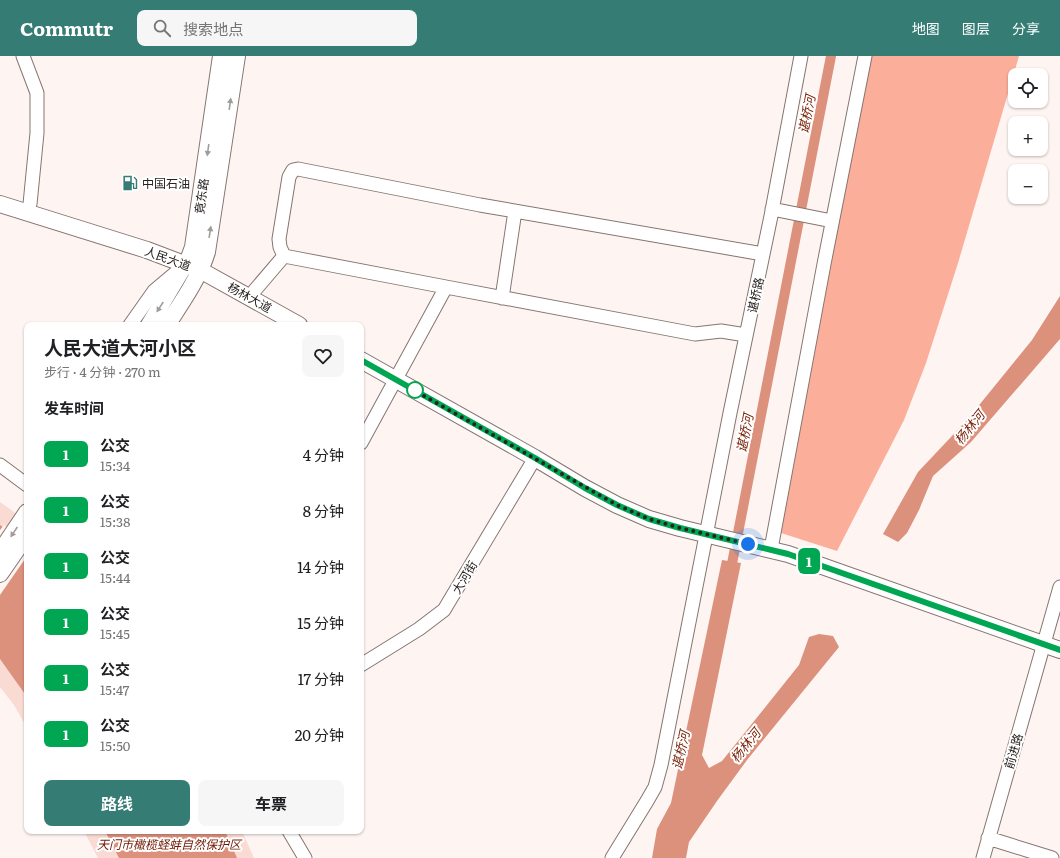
<!DOCTYPE html>
<html lang="zh">
<meta charset="utf-8">
<style>
body{margin:0;font-family:Literata,"Noto Sans SC",serif;background:#f6f6f6;color:#202124;height:100vh;display:flex;flex-direction:column;font-size:15px;white-space:nowrap}
*{box-sizing:border-box;margin:0}
p{font-size:13px;color:#757577}
.icon{flex:none;width:22px;height:22px;fill:none;stroke:currentColor;stroke-width:2;stroke-linecap:round;stroke-linejoin:round}
.map{position:relative;flex:1;overflow:hidden}
.side{position:absolute;left:24px;top:266px;width:340px;height:512px;display:flex;flex-direction:column;background:#fff;border-radius:8px;box-shadow:0 1px 3px #0004}
.side>*{flex:none}
.badge{padding:0 8px;border-radius:6px;font-size:14px;line-height:26px}
.tools{position:absolute;left:1008px;top:12px;display:grid;gap:8px}
.tools a{display:grid;place-items:center;width:40px;height:40px;border-radius:8px;background:#fff;box-shadow:0 1px 3px #0004;font-size:20px}
.you{position:absolute;width:20px;height:20px;margin:-10px;border:3px solid #fff;border-radius:50%;background:#1a73e8;box-shadow:0 0 0 6px #1a73e833}
.map>.badge{position:absolute;translate:-50% -50%;box-shadow:0 0 0 2px #fff}
h2{padding:0 20px;font-size:15px;line-height:36px}
.round{display:grid;place-items:center;flex:none;width:42px;height:42px;border-radius:8px;background:#f6f6f6}
.head{display:flex;align-items:center;justify-content:space-between;height:68px;padding:0 20px}
h1{font-size:19px;font-weight:700;line-height:30px}
.action{display:flex;gap:8px;margin-top:auto;padding:8px 20px}
.action a{flex:1;height:46px;border-radius:8px;background:#357c75;color:#fff;font-size:16px;font-weight:700;line-height:46px;text-align:center}
.action a+a{background:#f6f6f6;color:#202124}
ul{padding:0;list-style:none}
li{display:flex;align-items:center;gap:12px;height:56px;padding:0 20px}
li div{flex:1}
li b{display:block;font-size:15px}
li em{font-style:normal}
li .badge{min-width:44px;font-weight:700;text-align:center}
header{display:flex;align-items:center;gap:24px;box-sizing:border-box;height:56px;padding:0 20px;background:#357c75;color:#fff}
header strong{font-size:19px}
nav{display:flex;gap:22px;margin-inline-start:auto;font-size:14px}
.search{width:280px;height:36px;background:#f6f6f6;display:flex;align-items:center;gap:10px;box-sizing:border-box;padding:0 14px;border-radius:8px;color:#757577;font-size:15px}
.map>svg:first-child{display:block}
.green{fill:#f9dbd3}
.forest{fill:#fbae99}
.water{fill:#dc917d}
.pier{fill:#fef4f1}
.lines{fill:none;stroke-linecap:round;stroke-linejoin:round}
.canal{stroke:#dc917d;stroke-width:10}
.minor-casing{stroke:#857571;stroke-width:15}
.major-casing{stroke:#857571;stroke-width:18}
.minor{stroke:#fff;stroke-width:13}
.major{stroke:#fff;stroke-width:16}
.oneway{fill:#9f9c9b}
.line-casing{stroke:#fff;stroke-width:9}
.line{stroke:#00a651;stroke-width:6}
.walk{stroke:#292220;stroke-width:4;stroke-dasharray:0 7.2}
.stop-dot{fill:#fff;stroke:#00a651;stroke-width:2}
.labels{text-anchor:middle;dominant-baseline:central;stroke-width:4;stroke-linejoin:round;paint-order:stroke}
.poi-label{font-size:12px;fill:#292220;stroke:#fff;text-anchor:start}
.street-label{font-size:12px;fill:#292220;stroke:#fff}
.park-label{font-size:12px;font-style:italic;fill:#701800;stroke:#fff}
.water-label{font-size:13px;font-style:italic;fill:#7c240a;stroke:#fff}
</style>
<header>
<strong>Commutr</strong>
<div class="search"><svg class="icon" aria-label="search" viewBox="0 0 24 24"><circle cx="10" cy="10" r="6"/><path d="M15 15l6 6"/></svg>搜索地点</div>
<nav><a>地图</a><a>图层</a><a>分享</a></nav>
</header>
<div class="map">
<svg width="1060" height="802" viewBox="0 0 1060 802">
<rect width="100%" height="100%" fill="#fef4f1"/>
<path class="green" d="M0,446l14,10 13,12v204l-13,-23 -14,-18z
M84,775h158l12,27h-156z"/>
<path class="forest" d="M869,0h150l-61,207 -32,100 -22,57 -67,131 -59,-19z"/>
<path class="water" d="M1060,240v43l-89,103 -38,34 -14,34 -12,23 -9,9 -15,-8 35,-62 49,-52 65,-80z
M0,469l27,19v153l-27,-38z
M722,504l19,3 -39,192 7,13 13,-7 77,-96 10,-28 10,-3 14,2 6,11 -92,113 -30,41 -28,41 -3,16h-34l5,-29 14,-26z
M105,775h120l12,27h-118z"/>
<path class="pier" d="M4,469l23,17v14l-27,39v-65z"/>
<g class="lines">
<path class="canal" d="M730,518l101,-518"/>
<g class="minor-casing">
<path id="minor" d="M23,0l14,37v40l-7,71
M772,153l60,12
M284,200l-4,-9 -1,-8 10,-62 4,-7 5,-1 182,36 283,49
M446,231l249,47 26,-3 25,4
M249,241l35,-41 162,31 -85,156
M502,242l13,-87
M130,269l24,-34 25,-21
M0,409l27,20
M771,493l53,-285 41,-208
M361,609l58,-36 25,-19 91,-152
M289,775l16,27
M988,782l64,20
M612,802l35,-57 8,-14 6,-22 69,-352 41,-197 30,-160
M983,802l77,-271"/>
</g>
<g class="major-casing">
<path id="major" d="M0,148l147,46 53,20 99,55
M149,269l40,-67 4,-11 28,-191
M167,269c15,-23 32,-47 40,-73l30,-196
M361,304l174,98 50,30 32,17 32,14 31,9 108,26 272,96
M0,496l27,-40
M0,518l27,-39"/>
</g>
<use href="#minor" class="minor"/>
<use href="#major" class="major"/>
</g>
<defs><path id="oneway-solid" d="M-6-.8H1V-3.2L6.5 0L1 3.2V.8H-6Z"/></defs>
<g class="oneway">
<use href="#oneway-solid" transform="translate(230 48) rotate(-82)"/>
<use href="#oneway-solid" transform="translate(208 94) rotate(98)"/>
<use href="#oneway-solid" transform="translate(210 176) rotate(-81)"/>
<use href="#oneway-solid" transform="translate(160 251) rotate(123)"/>
<use href="#oneway-solid" transform="translate(14 476) rotate(124)"/>
</g>
<g class="lines">
<g class="line-casing">
<path id="line" d="M361,304l174,98 50,30 32,17 32,14 31,9 108,26 272,96"/>
</g>
<use href="#line" class="line"/>
<path class="walk" d="M415,334l-5,-2 207,117 32,14 31,9 68,16"/>
</g>
<defs>
<g id="fuel-bare" transform="scale(1.2)"><path d="M-5.5-6h7V0h2V4h1.3V-2.5L3-4.5l.8-.8L6-3V5H2.5V1h-1V6h-7ZM-4.2-4.7v3.2H.2V-4.7Z" fill="#357c75" stroke="#fff" stroke-width="2.5" paint-order="stroke"/></g>
</defs>
<g fill-rule="evenodd">
<use href="#fuel-bare" x="130" y="127"/>
</g>
<circle class="stop-dot" cx="415" cy="334" r="8"/>
<g class="labels">
<g class="poi-label">
<text x="142" y="127">中国石油</text>
</g>
<g class="street-label">
<text transform="translate(201 140) rotate(-82)">竟东路</text>
<text transform="translate(168 202) rotate(20)">人民大道</text>
<text transform="translate(755 239) rotate(-78)">谌桥路</text>
<text transform="translate(250 241) rotate(29)">杨林大道</text>
<text transform="translate(464 521) rotate(-59)">大河街</text>
<text transform="translate(1013 695) rotate(-74)">前进路</text>
</g>
<g class="park-label">
<text x="169" y="788">天门市橄榄蛏蚌自然保护区</text>
</g>
<g class="water-label">
<text transform="translate(806 58) rotate(-79)">谌桥河</text>
<text transform="translate(969 371) rotate(-51)">杨林河</text>
<text transform="translate(744 377) rotate(-79)">谌桥河</text>
<text transform="translate(745 689) rotate(-51)">杨林河</text>
<text transform="translate(680 694) rotate(-78)">谌桥河</text>
</g>
</g>
</svg>
<div class="tools">
<a><svg class="icon" aria-label="locate" viewBox="0 0 24 24"><circle cx="12" cy="12" r="6"/><path d="M12 2v4M12 18v4M2 12h4M18 12h4"/></svg></a>
<a>+</a>
<a>−</a>
</div>
<div class="you" style="left:748px;top:488px"></div>
<b class="badge" style="left:809px;top:505px;background:#00a651;color:#fff">1</b>
<section class="side">
<div class="head"><div><h1>人民大道大河小区</h1><p>步行 · 4 分钟 · 270 m</p></div><a class="round"><svg class="icon" aria-label="heart" viewBox="0 0 24 24"><path d="M12 20l-8-8c-3-5 5-10 8-4 3-6 11-1 8 4z"/></svg></a></div>
<h2>发车时间</h2>
<ul>
<li><span class="badge" style="background:#00a651;color:#fff">1</span><div><b>公交</b><p>15:34</p></div><em>4 分钟</em></li>
<li><span class="badge" style="background:#00a651;color:#fff">1</span><div><b>公交</b><p>15:38</p></div><em>8 分钟</em></li>
<li><span class="badge" style="background:#00a651;color:#fff">1</span><div><b>公交</b><p>15:44</p></div><em>14 分钟</em></li>
<li><span class="badge" style="background:#00a651;color:#fff">1</span><div><b>公交</b><p>15:45</p></div><em>15 分钟</em></li>
<li><span class="badge" style="background:#00a651;color:#fff">1</span><div><b>公交</b><p>15:47</p></div><em>17 分钟</em></li>
<li><span class="badge" style="background:#00a651;color:#fff">1</span><div><b>公交</b><p>15:50</p></div><em>20 分钟</em></li>
</ul>
<div class="action"><a>路线</a><a>车票</a></div>
</section>
</div>
